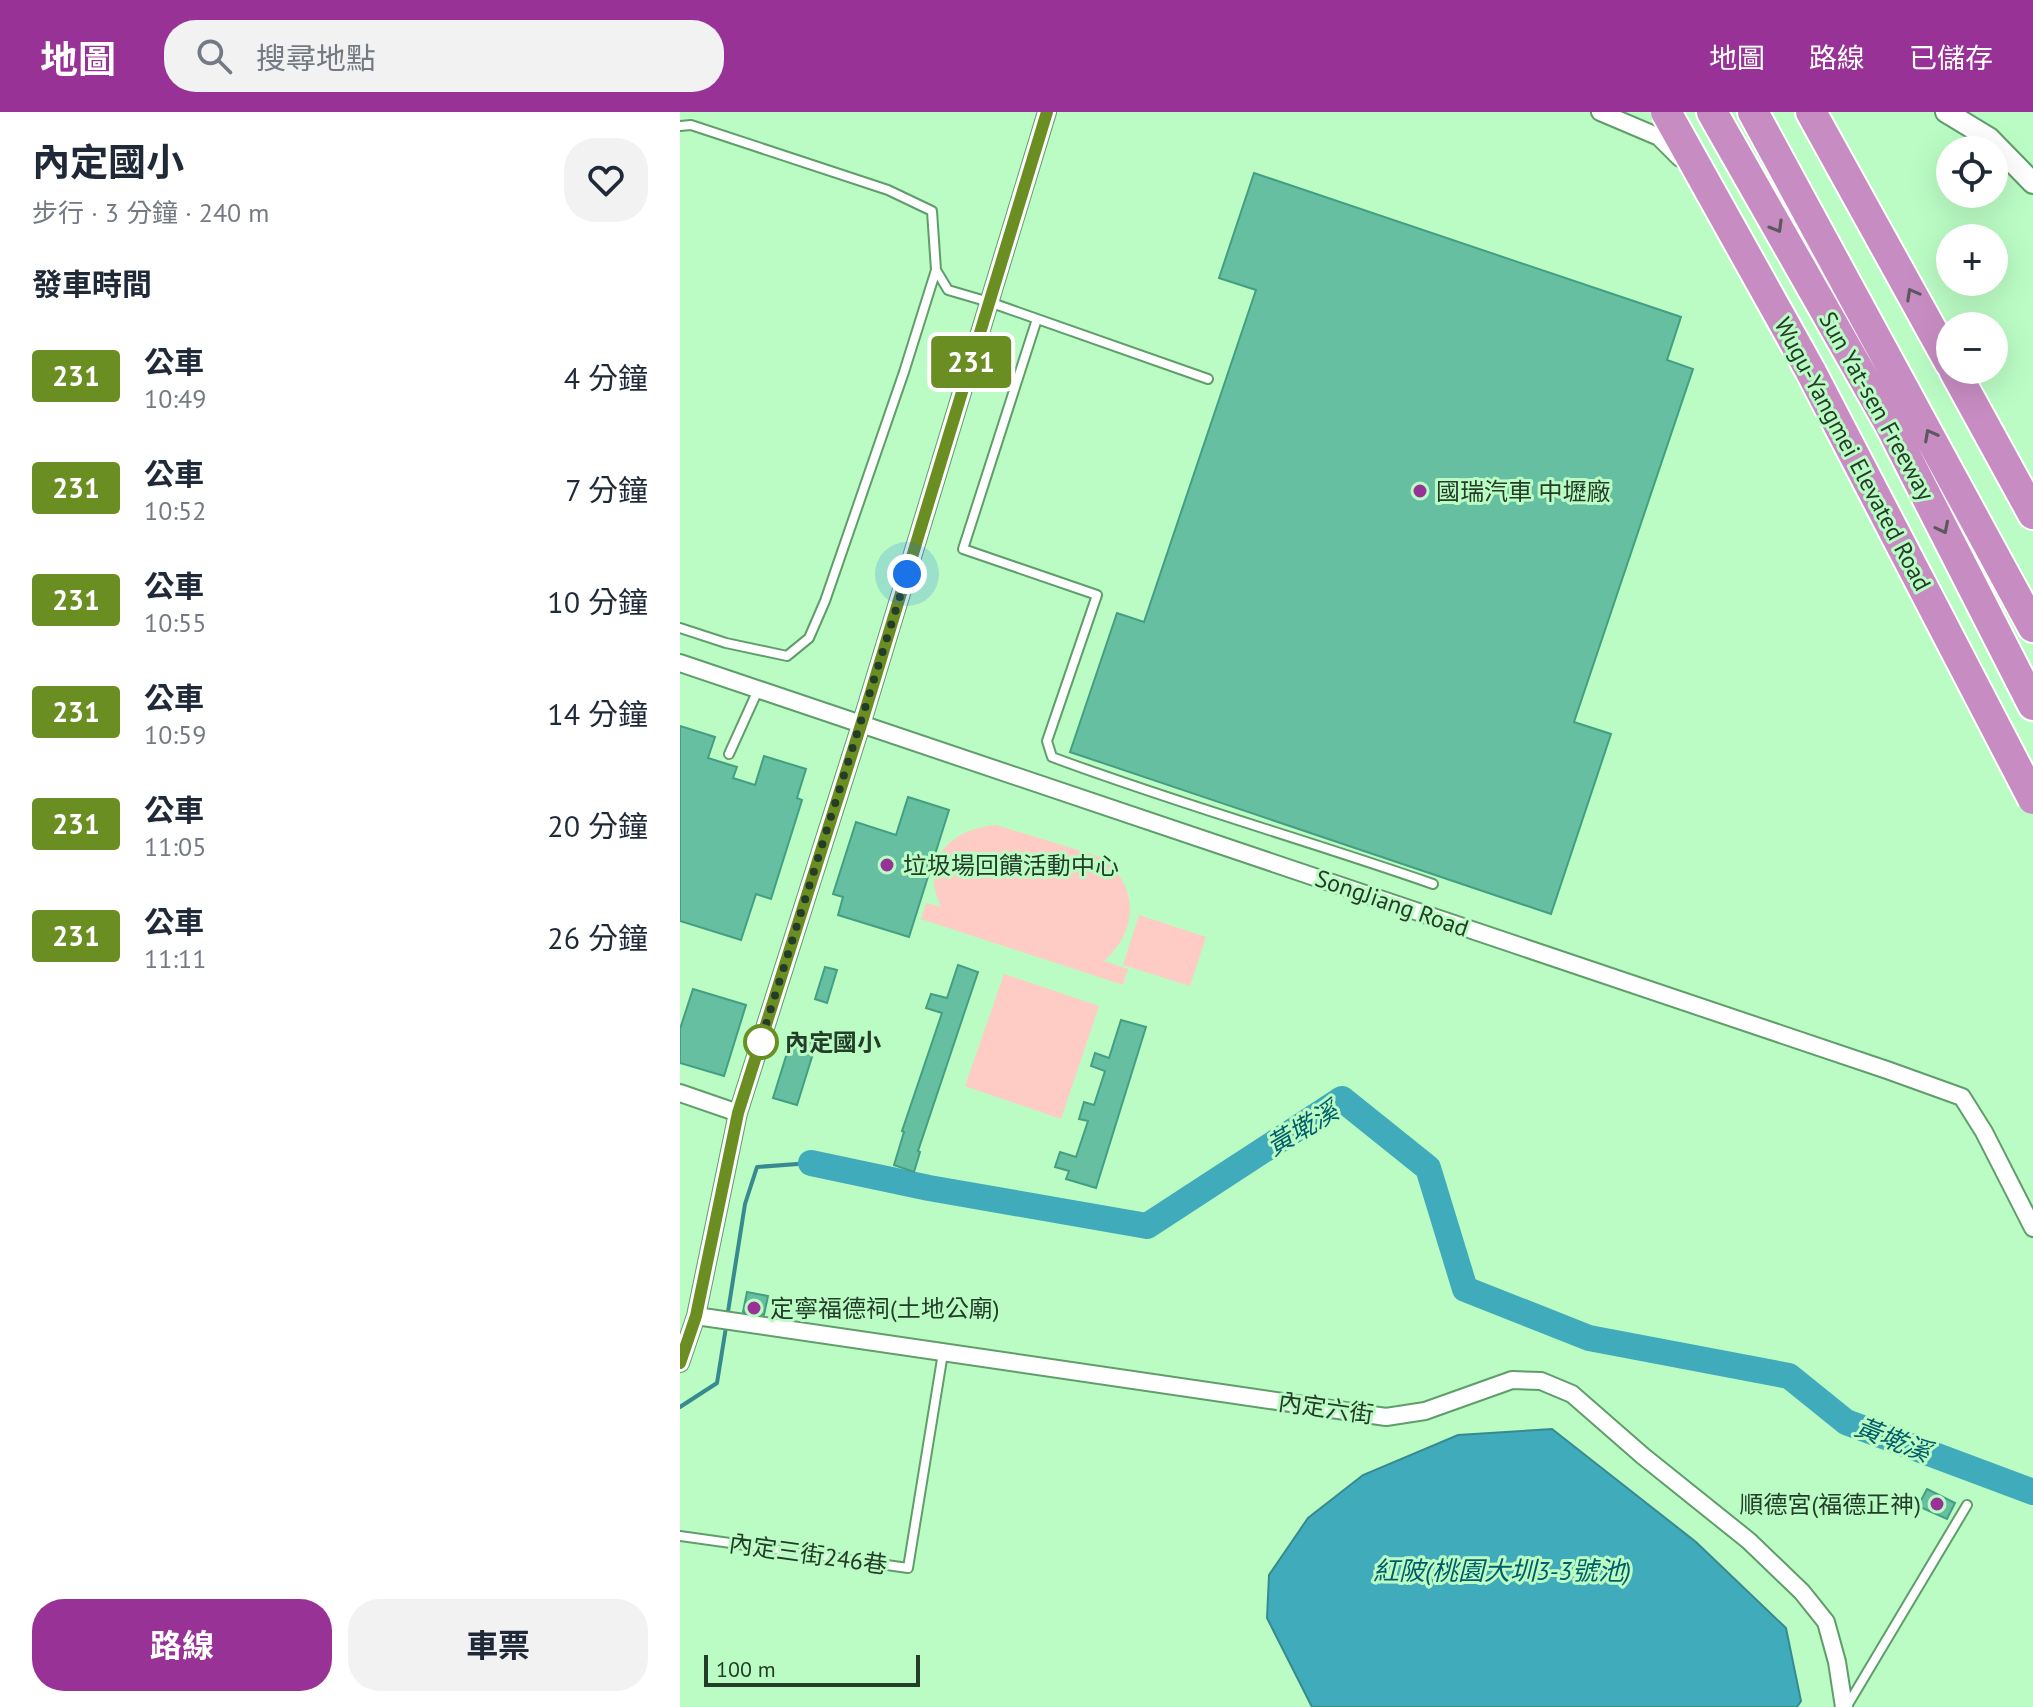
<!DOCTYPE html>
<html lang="zh-TW">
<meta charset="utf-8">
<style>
body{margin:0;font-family:"PT Sans","Noto Sans TC",sans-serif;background:#f2f2f3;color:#1f2937;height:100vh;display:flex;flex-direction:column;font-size:30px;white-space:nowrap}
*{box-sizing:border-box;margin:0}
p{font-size:26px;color:#747a83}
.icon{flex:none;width:44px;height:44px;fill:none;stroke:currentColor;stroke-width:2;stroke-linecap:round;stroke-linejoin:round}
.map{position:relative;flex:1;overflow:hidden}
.details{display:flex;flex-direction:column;background:#fff;width:680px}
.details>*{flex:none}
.badge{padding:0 16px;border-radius:6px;font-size:28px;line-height:52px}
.buttons{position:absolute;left:1256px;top:24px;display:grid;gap:16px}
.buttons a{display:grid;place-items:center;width:72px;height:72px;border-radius:50%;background:#fff;box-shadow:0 8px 32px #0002;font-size:40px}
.scale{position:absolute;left:24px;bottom:20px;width:216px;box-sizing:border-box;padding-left:8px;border:4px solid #233d28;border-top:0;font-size:22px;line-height:28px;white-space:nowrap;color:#233d28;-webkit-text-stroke:6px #bbfcc5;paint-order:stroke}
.you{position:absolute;width:40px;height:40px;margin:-20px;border:6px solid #fff;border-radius:50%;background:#1a73e8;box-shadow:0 0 0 12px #1a73e833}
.map>.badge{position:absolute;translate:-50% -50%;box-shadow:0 0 0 4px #fff}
h2{padding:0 32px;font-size:30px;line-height:72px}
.round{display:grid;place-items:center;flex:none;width:84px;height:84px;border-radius:32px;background:#f2f2f3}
.summary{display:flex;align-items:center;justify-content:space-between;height:136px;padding:0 32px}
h1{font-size:38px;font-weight:700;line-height:60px}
.primary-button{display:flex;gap:16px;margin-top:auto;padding:16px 32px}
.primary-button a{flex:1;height:92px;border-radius:32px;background:#993296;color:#fff;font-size:32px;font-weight:700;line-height:92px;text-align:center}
.primary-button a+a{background:#f2f2f3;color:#1f2937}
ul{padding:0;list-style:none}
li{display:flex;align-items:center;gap:24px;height:112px;padding:0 32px}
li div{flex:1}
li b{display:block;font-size:30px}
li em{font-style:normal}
li .badge{min-width:88px;font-weight:700;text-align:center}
header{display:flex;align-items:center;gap:48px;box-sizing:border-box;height:112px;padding:0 40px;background:#993296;color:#fff}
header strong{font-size:38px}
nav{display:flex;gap:44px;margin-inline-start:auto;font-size:28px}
.search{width:560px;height:72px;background:#f2f2f3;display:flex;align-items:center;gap:20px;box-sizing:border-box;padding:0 28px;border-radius:32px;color:#747a83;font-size:30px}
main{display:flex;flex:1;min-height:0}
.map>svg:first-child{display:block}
.green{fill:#feccc4}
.water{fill:#40abbb;stroke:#378a8f;stroke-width:2}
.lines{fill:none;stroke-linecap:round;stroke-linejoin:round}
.stream{stroke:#378a8f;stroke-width:4}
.river{stroke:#40abbb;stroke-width:26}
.building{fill:#65bfa0;stroke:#449f82;stroke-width:2}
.service-casing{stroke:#5f9d6b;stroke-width:12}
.minor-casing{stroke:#5f9d6b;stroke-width:20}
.tertiary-casing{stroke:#5f9d6b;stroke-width:24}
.motorway-casing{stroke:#fff;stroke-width:34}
.service{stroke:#fff;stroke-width:8}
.minor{stroke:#fff;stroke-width:16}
.tertiary{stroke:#fff;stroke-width:20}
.motorway{stroke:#c78dc2;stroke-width:30}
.motorway-bridge-casing{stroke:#fff;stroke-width:34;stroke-linecap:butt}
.motorway-bridge{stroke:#c78dc2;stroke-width:30}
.oneway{stroke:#5c595e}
.line-casing{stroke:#fff;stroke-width:18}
.line{stroke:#6b8e23;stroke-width:12}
.walk{stroke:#233d28;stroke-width:8;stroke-dasharray:0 14.4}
.poi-dot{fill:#993296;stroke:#bbfcc5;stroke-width:3}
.stop-dot{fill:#fff;stroke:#6b8e23;stroke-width:4}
.labels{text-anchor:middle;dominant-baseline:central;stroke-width:6;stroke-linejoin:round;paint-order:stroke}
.street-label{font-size:24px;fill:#233d28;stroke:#bbfcc5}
.poi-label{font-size:24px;fill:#233d28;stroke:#bbfcc5;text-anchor:start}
.stop-label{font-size:24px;font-weight:bold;fill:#233d28;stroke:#bbfcc5;text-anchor:start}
.water-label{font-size:26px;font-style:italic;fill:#005e6a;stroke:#bbfcc5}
</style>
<header>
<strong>地圖</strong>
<div class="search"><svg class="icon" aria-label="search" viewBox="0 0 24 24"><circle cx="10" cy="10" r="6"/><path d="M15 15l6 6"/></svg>搜尋地點</div>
<nav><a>地圖</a><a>路線</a><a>已儲存</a></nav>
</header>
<main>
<section class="details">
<div class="summary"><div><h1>內定國小</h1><p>步行 · 3 分鐘 · 240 m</p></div><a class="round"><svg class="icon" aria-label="heart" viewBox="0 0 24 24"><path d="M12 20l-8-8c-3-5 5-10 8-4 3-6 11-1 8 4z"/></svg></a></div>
<h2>發車時間</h2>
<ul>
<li><span class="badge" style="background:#6b8e23;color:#fff">231</span><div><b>公車</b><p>10:49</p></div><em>4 分鐘</em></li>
<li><span class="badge" style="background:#6b8e23;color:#fff">231</span><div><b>公車</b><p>10:52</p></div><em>7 分鐘</em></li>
<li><span class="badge" style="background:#6b8e23;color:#fff">231</span><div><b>公車</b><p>10:55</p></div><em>10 分鐘</em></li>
<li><span class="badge" style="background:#6b8e23;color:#fff">231</span><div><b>公車</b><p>10:59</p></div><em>14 分鐘</em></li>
<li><span class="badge" style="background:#6b8e23;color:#fff">231</span><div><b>公車</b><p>11:05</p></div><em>20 分鐘</em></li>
<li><span class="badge" style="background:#6b8e23;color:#fff">231</span><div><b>公車</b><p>11:11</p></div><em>26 分鐘</em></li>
</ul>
<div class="primary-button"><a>路線</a><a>車票</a></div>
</section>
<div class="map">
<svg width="1353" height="1595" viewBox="0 0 1353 1595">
<rect width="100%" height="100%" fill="#bbfcc5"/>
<path class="green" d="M316,713l105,32c38,28 38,73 3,104l24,8 -5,16 -202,-66 5,-16 15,4c-22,-47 9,-78 55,-82z
M459,803l67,22 -16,49 -67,-21z
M324,862l95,32 -38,113 -96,-33z"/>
<path class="water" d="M872,1317l144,113 90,86 15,73 -4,6h-485l-45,-89 2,-43 39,-57 55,-43 95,-40z"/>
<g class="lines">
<path class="stream" d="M47,1206l18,-114 12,-37 54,-4
M0,1295l37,-24 9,-56"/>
<path class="river" d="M131,1051l118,25 218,38 195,-127 86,69 37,121 124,49 200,38 57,46 187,70"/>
</g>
<path class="building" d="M574,61l427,144 -14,43 26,9 -119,353 37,12 -60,180 -481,-162 47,-139 27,9 112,-332 -37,-12z
M0,614l35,11 -7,21 29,9 -4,11 22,7 9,-29 42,13 -9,29 5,2 -31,99 -15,-5 -15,46 -61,-19z
M228,685l41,13 -40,127 -71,-22 5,-18 -10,-3 23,-72 40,13z
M278,853l20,7 -60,179 2,1 -6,20 -20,-7 10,-33 -2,-1 40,-118 -16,-5 5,-14 16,4z
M145,855l12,3 -10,33 -12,-4z
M13,877l53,16 -22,71 -44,-13v-34z
M441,908l25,7 -50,161 -30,-9 3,-8 -14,-4 5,-15 16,5 12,-36 -9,-2 5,-17 10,3 11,-34 -14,-5 4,-13 14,5z
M112,925l24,7 -19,61 -24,-7z
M67,1180l21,4 -4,19 -21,-3z
M1247,1377l28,14 -8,16 -29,-13z"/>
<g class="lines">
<g class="service-casing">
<path id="service" d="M0,14l11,-1 197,65 44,21 4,59 12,20 41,12 219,77
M357,207l-74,230 134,46 -50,146 5,16c126,47 255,83 381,127
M0,516l46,15 61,13 22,-18 16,-37 79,-229 32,-102
M49,642l29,-64
M0,1424l228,32 35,-215
M1167,1594l120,-201"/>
</g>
<g class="minor-casing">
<path id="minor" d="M920,0l59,25 21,21
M0,551l1207,407 75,27 22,35 49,96
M0,981l58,20
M16,1204l690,101 39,-6 87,-31 29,1 31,13 71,62 106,85 53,51 24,30 11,40 7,45
M0,1251l16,-47 42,-203 123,-388 186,-613"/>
</g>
<g class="tertiary-casing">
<path id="tertiary" d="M1266,0l43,26 44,45"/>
</g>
<g class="motorway-casing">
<path id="motorway" d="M1032,0l177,311 144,282
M1073,0l280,515
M1131,0l139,251
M1274,258l79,144"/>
</g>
<use href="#service" class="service"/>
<use href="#minor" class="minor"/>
<use href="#tertiary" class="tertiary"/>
<use href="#motorway" class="motorway"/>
<g class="motorway-bridge-casing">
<path id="motorway-bridge" d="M986,0l144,258 223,429"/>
</g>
<use href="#motorway-bridge" class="motorway-bridge"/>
</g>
<defs><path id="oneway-chevron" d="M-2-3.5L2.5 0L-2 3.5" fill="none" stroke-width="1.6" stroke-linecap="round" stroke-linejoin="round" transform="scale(2)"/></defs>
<g class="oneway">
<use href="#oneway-chevron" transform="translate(1097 115) rotate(60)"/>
<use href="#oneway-chevron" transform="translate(1232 182) rotate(-119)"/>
<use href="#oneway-chevron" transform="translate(1250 323) rotate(-118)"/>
<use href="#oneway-chevron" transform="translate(1263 416) rotate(63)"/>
</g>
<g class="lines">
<g class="line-casing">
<path id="line" d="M0,1251l16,-47 42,-203 123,-388 186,-613"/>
</g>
<use href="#line" class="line"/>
<path class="walk" d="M81,930l-4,11 150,-479"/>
</g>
<g class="poi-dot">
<circle cx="740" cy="379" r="8"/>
<circle cx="207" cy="753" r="8"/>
<circle cx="74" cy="1196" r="8"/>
<circle cx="1257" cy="1392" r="8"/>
</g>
<circle class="stop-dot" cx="81" cy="930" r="16"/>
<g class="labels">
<g class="street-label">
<text transform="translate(1197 294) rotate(61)">Sun Yat-sen Freeway</text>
<text transform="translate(1173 342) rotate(62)">Wugu-Yangmei Elevated Road</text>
<text transform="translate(712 791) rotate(19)">SongJiang Road</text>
<text transform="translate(646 1296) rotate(8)">內定六街</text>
<text transform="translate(128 1442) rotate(8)">內定三街246巷</text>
</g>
<g class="poi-label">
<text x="756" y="379">國瑞汽車 中壢廠</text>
<text x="223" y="753">垃圾場回饋活動中心</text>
<text x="90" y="1196">定寧福德祠(土地公廟)</text>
<text x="1241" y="1392" text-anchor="end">順德宮(福德正神)</text>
</g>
<g class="stop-label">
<text x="105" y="930">內定國小</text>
</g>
<g class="water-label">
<text transform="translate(622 1016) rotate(-31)">黃墘溪</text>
<text transform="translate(1213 1327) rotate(21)">黃墘溪</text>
<text x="822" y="1458">紅陂(桃園大圳3-3號池)</text>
</g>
</g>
</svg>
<div class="buttons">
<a><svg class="icon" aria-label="locate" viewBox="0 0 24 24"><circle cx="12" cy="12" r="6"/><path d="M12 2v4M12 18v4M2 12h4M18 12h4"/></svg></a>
<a>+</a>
<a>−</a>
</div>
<div class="scale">100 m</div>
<div class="you" style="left:227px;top:462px"></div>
<b class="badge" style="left:291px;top:250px;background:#6b8e23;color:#fff">231</b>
</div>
</main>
